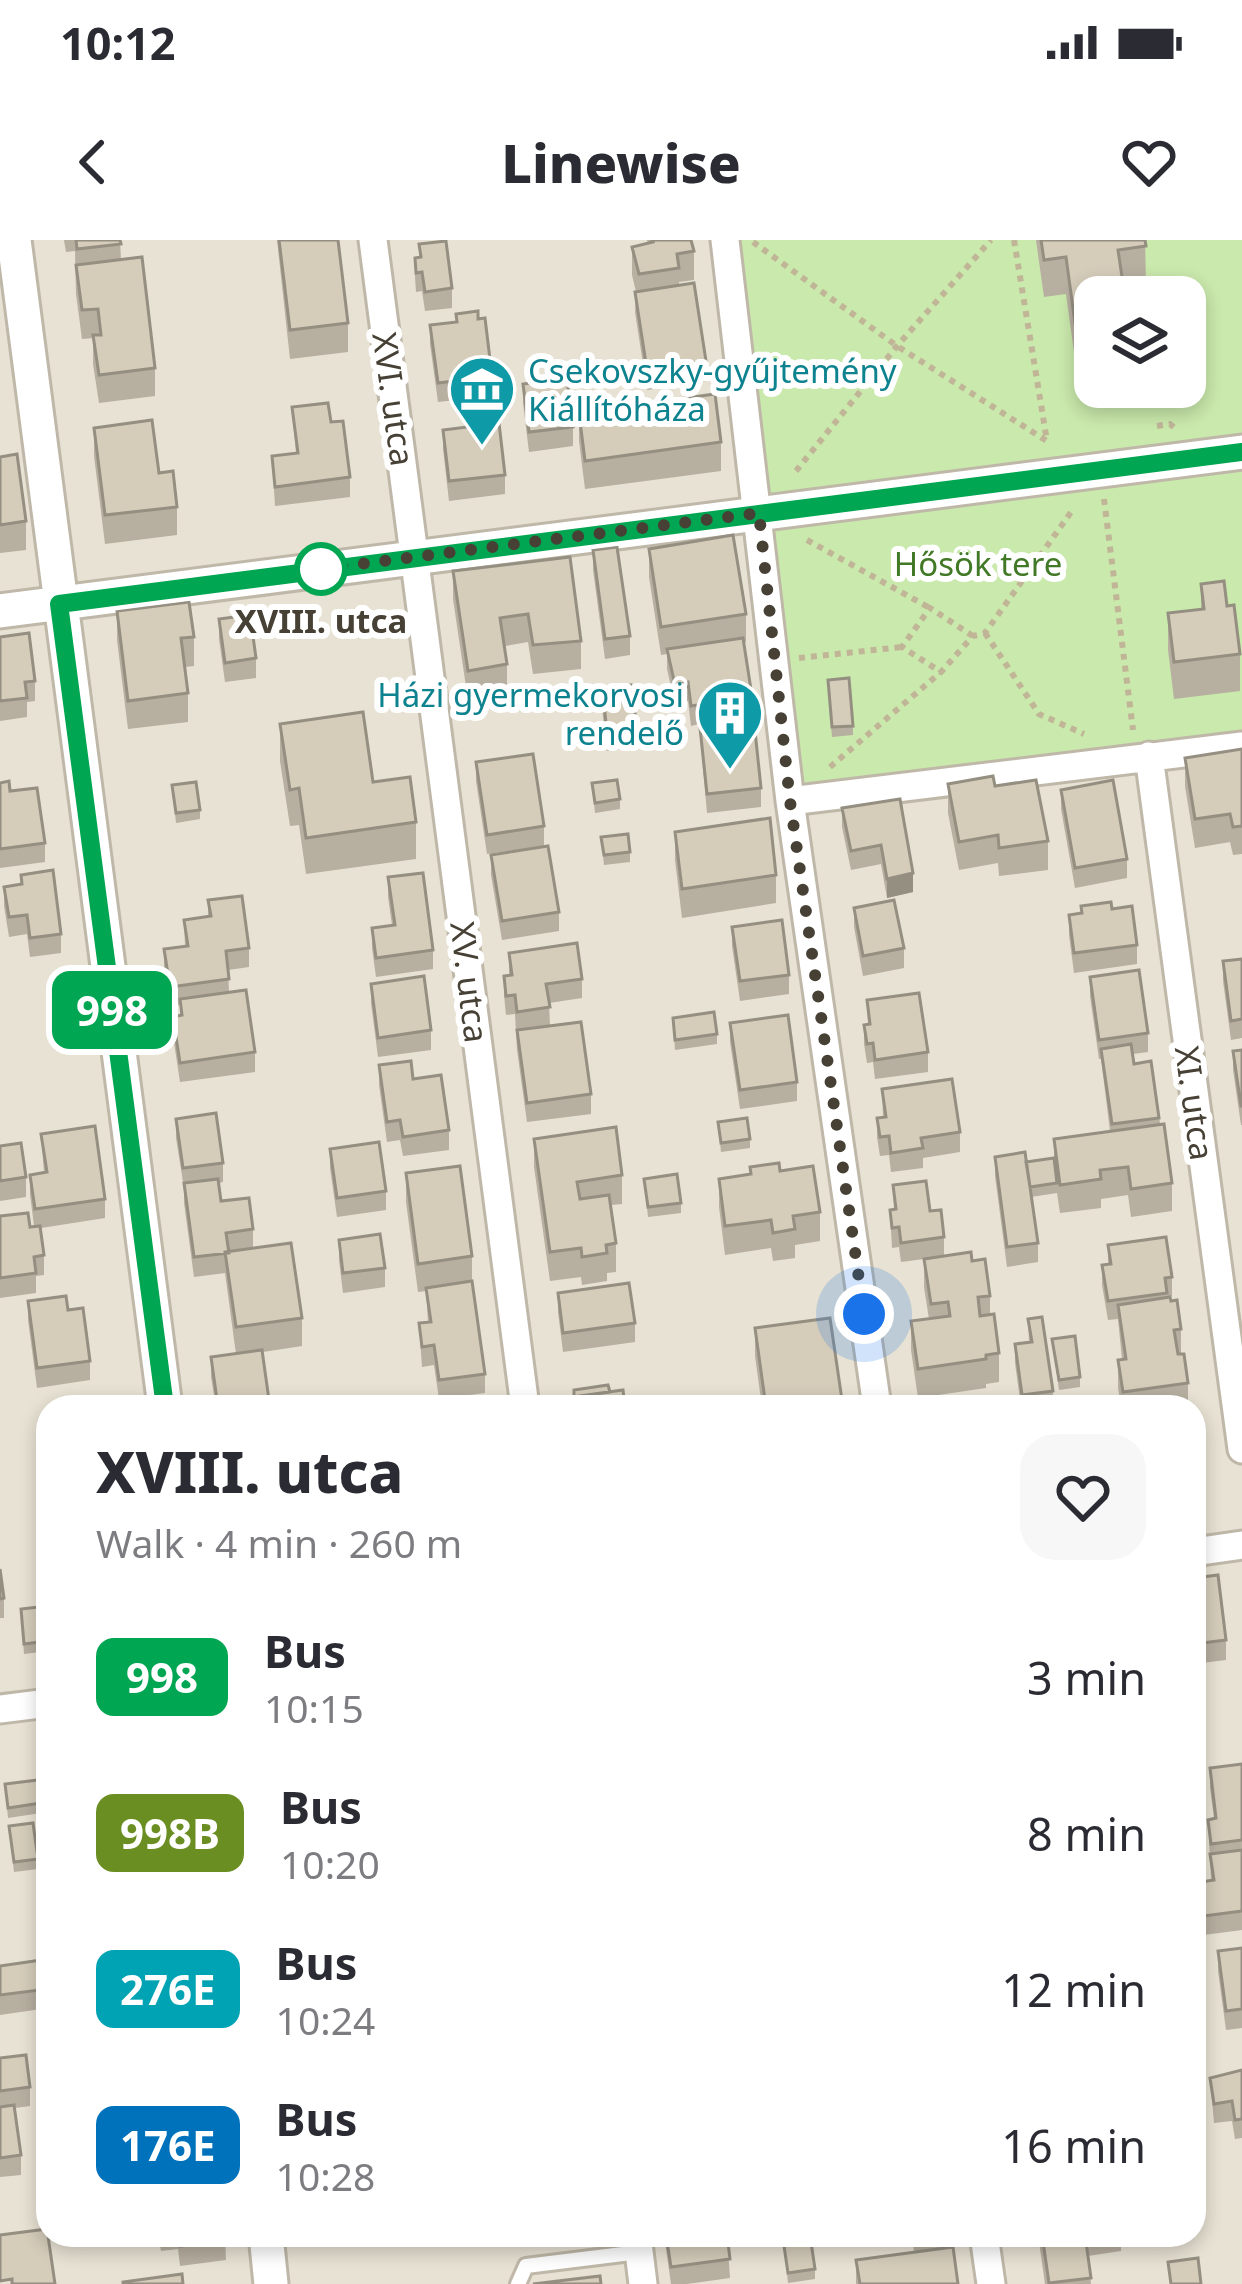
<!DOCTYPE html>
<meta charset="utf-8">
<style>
body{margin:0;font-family:"Noto Sans",sans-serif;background:#f7f7f7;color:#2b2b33;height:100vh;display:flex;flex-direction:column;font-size:45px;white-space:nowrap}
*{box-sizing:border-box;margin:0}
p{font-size:39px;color:#7c7c81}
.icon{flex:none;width:66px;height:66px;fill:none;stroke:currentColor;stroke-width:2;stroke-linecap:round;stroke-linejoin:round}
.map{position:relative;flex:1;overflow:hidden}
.drawer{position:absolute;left:36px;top:1155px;width:1170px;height:852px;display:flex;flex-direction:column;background:#fff;border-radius:36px;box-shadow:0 6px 18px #0003}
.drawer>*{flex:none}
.badge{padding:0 24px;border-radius:18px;font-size:42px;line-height:78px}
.tools{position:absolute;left:1074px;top:36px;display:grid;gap:24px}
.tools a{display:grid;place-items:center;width:132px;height:132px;border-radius:24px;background:#fff;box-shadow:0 6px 18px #0003;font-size:60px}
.you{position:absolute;width:60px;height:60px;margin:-30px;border:9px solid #fff;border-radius:50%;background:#1a73e8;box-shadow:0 0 0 18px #1a73e833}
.map>.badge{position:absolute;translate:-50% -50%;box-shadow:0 0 0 6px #fff}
.round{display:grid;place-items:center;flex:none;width:126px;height:126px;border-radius:36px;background:#f7f7f7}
.head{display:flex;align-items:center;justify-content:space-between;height:204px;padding:0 60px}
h1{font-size:57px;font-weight:800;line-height:90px}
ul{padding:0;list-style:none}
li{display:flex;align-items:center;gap:36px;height:156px;padding:0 60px}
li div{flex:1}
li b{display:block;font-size:45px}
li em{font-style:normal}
li .badge{min-width:132px;font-weight:700;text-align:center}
.status{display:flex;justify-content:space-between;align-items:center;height:84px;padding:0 60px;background:#fff;direction:ltr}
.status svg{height:33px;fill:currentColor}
header{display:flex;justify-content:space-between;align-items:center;height:156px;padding:0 60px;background:#fff;font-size:54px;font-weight:800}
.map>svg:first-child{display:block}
.residential{fill:#e7e2d3;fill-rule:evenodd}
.green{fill:#cae9ac;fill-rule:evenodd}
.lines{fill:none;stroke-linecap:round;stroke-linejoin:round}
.service-casing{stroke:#bfb8a8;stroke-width:20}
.minor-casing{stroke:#bfb8a8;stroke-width:33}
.tertiary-casing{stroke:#bfb8a8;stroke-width:39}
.path{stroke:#c1b598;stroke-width:6;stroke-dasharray:6 6;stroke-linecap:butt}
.service{stroke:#fff;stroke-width:14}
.minor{stroke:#fff;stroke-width:27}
.tertiary{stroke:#fff;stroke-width:33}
.wall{fill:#b7afa0}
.shaded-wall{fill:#958f82}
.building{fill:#d5ccba;stroke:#958f82;stroke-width:3}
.line-casing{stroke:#fff;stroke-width:27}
.line{stroke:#00a651;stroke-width:18}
.walk{stroke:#464035;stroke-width:12;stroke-dasharray:0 21.6}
.stop-dot{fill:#fff;stroke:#00a651;stroke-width:6}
.labels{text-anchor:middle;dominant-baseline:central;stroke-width:12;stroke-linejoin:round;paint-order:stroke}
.culture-label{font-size:33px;fill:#0d838f;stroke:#fff;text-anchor:start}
.street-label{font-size:33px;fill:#464035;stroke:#fff}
.park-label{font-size:33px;fill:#417926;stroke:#fff}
.stop-label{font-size:33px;font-weight:bold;fill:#464035;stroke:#fff}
</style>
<div class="status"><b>10:12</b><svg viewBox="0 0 49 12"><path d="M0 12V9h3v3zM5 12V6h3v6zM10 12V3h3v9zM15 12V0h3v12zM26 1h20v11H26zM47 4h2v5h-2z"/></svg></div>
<header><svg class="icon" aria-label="back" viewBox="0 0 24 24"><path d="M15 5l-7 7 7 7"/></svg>Linewise<svg class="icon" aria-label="heart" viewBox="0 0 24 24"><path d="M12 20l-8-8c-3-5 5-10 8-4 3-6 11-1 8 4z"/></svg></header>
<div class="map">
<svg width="1242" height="2044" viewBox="0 0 1242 2044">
<rect width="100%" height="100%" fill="#f3f0e5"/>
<path class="residential" d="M0,0h1242v2044h-1242zM1095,57h90v90h-90zM48,1167h1146v828h-1146z"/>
<path class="green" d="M725,0h517v506l-452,55zM1095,57h90v90h-90z"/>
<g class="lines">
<g class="service-casing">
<path id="service" d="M518,2044l8,-18 113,-14"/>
</g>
<g class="minor-casing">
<path id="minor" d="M373,0l152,1167
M725,0l65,561 87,606
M1149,516l93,693
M790,561l452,-55
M1194,1312l48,-7
M0,1469l48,-6
M637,1995l6,49
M984,1995l7,49"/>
</g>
<g class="tertiary-casing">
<path id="tertiary" d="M14,0l151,1167
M0,371l1242,-159
M266,1995l5,49"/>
</g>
<path class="path" d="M1014,0l33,201
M753,2l144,104 153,97
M1157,186l13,-2 6,5
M796,231l101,-125 94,-106
M1104,259l29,231
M807,300l123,68
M985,393l54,81 45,20
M973,396l-43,-28 -28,39 39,25 32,-36 12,-3 89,-125
M799,418l103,-11
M830,527l111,-95"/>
<use href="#service" class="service"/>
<use href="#minor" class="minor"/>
<use href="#tertiary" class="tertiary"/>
</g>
<path class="wall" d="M64,0h56l1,20 34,108v28l-56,7 -6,-39v-26l-11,1 -6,-45 -1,-43 -9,1z
M277,0h61l10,83v29l-58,7z
M647,0h44l3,11v29l-15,2v3l27,76v20l-59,9 -12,-78 1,-20 -4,-17v-28l16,-3z
M1036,0h109l1,43 -23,3 -28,11v82l-17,2 -12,-87 -22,3z
M419,4l33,44v20l-27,3 -3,-20 -6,1 -1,-15v-19l4,-1z
M430,85l62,51v20l-54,6 -8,-58z
M523,144l50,43v19l-44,6 -6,-49z
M292,167l39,15 19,55v20l-75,9 -3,-50 24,-3z
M579,173l142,29v29l-136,18 -6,-48z
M94,188l65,45 18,34v28l-72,9 -11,-88z
M443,190l62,45v19l-56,7 -6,-52z
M0,217l26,64v29l-26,3z
M649,309l97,65v28l-3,1 9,53v17l9,75v19l-54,6 -8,-89 -8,2 -3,-25 -13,3 -8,-35v-15l-6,1 -12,-78z
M593,310l37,86v19l-25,4 -12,-89z
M453,331l128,70v28l-48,5 -5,-32 -23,4 2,18v29l-39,7 -15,-101z
M1201,344l26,22 13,48v37l-66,8 -6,-49v-37l33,-4z
M117,371l77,26v29l-9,1 3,26v29l-60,7 -11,-89z
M219,379l37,39v20l-31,4 -6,-43z
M0,397l35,44v20l-8,1v15l-27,4z
M602,449l35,38v20l-30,4 -5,-43z
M828,450l25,36v9l-21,2z
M280,484l136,98v37l-110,15 -7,-49 -9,1 -10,-65z
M1242,509v105l-9,1 -3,-13 -35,6 -10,-62v-28z
M476,522l68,64v20l-57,8 -11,-73z
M0,543l10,8 35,52v19l-45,6z
M592,543l28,16v10l-25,4z
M948,544l100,57v29l-49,6 -1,-13 -39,7 -11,-57z
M172,545l28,25v9l-24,4z
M1061,550l66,69v19l-52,10 -14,-79z
M900,559l13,93 -26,6 -6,-34 -30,6 -9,-43v-19z
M675,592l101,43v28l-94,15 -7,-58z
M601,597l29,15v10l-26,3z
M491,615l68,57v19l-57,9 -11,-65z
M21,635l40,59v19l-31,4 -3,-23 -18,3 -5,-31v-19l17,-3z
M388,637l45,73v19l-57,8 -4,-29v-20l20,-3 -4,-28z
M208,660l41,48v19l-21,3 1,23 26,59v20l-75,10 -7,-46v-19l7,-1v-11l-10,2 -6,-39v-19l21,-3 -1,-26 24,-3z
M854,668l50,40v20l-41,8 -9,-49z
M1112,669l25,36v19l-63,9 -5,-38v-20z
M732,687l57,48v19l-49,7 -8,-55z
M509,713l73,26v19l-33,5 1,23 41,68v20l-64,8 -10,-72 -2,-36 -9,1 -2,-20v-19l5,-1z
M1242,719v79l-11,2 -8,-59v-20z
M1090,737l58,56v19l-15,2 1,10 25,54 13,65v28l-41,6 -3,-22 -27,4v9l-41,5 -3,-20 -26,4 7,46v19l-31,5 -12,-91v-19l31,5 28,-4v-19l56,-8 -9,-72h-2l-9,-63z
M371,744l60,46v20l-53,7 -7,-54z
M867,760l61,52v20l-53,7 -2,-17 -6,1 -3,-19v-19l4,-1z
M673,778l44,16v10l-42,6z
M730,783l67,59v19l-57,8 -10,-67z
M1242,810v75h-1l-8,-55v-19z
M379,825l34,14 36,51v20l-46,6 -3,-16 -13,2 -8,-57z
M882,849l78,43v20l-37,6v10l-32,4 -2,-17 -9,1 -3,-19v-19l6,-1z
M176,879l47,44v19l-4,1 2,18 32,28v19l49,70v28l-39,6 7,55h-54l-5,-30v-20l25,-3 -11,-81 -31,4 -10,-74v-15l-8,-50z
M718,882l32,17v9l-29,4z
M41,894l64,65v19l-64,10 3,27v20l-8,1v17l-36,5v-82l30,11 4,-1 -4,-32v-19l14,-2z
M534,899l88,36v29l-11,1 5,38v29l-9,1v8l-25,4 -1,-8 -31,4 -16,-114z
M0,906l26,31v20l-26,4z
M330,909l56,42v19l-49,7 -7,-49z
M780,931l40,41v29l-25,4v13l-22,3 -2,-13 -46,7 -6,-48v-28z
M406,933l66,83v27l13,91v19l-46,6 -5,-34 -12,2 -3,-44 9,-1 -2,-31 -8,1 -12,-90z
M644,939l37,24v10l-33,4z
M893,945l37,26 14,26v19l28,5 18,35v19l9,38v29l-13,2v4l-68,10 -7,-48v-29l18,-2 -5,-32v-28l-23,3 -2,-15 -7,1 -2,-38 4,-1z
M339,1000l46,28v19l-42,6 -4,-33z
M1108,1005l64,32v19l-5,1 14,32v25l7,29v24h-67l-3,-19v-28l4,-1 -4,-40 -10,1 -6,-35v-20h6z
M558,1053l77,30v19l-72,10 -5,-40z
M28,1061l40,9 22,51v19l-53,8 -9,-68z
M1028,1079l25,72v16h-32l-6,-44v-19l14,-2z
M755,1088l87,72v7h-80l-7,-51z
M1052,1099l28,38v10l-21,3z
M1194,1197l10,58v20l-10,1z
M43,1207h5v66l-5,-37z
M0,1329l4,29v20h-4z
M1194,1338l32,62v20l-32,4z
M48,1366v45l-24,3 -3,-45z
M1242,1524v166l-46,6 -2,-53 17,-3 -3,-60 6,-1 -4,-31v-20z
M5,1544l36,19v10l-33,5z
M9,1586l29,33v10l-24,3z
M1242,1708v80l-16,2 -8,-59v-20z
M48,1719v49l-48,7v-49z
M0,1818l30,29v19l-15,2 6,47v20l-21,2z
M1242,1830v68l-7,1 -3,-18 -18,2 -4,-45z
M158,1995h67l1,25 -46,6 -2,-17 -17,2z
M664,1995h63l3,43 -43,6h-16z
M912,1995h35v13l11,36h-102v-24l58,-8z
M1038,1995h83v16l-33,5 3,28h-46z
M784,2006l31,23v10l-27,4z"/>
<path class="shaded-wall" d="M688,442v19l-13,3v-19z
M913,633v19l-26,6v-19z"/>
<path class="building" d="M76,0h44l1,4 -44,5z
M279,0h59l10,83 -58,7z
M652,0h39l3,11 -17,3 2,14 -40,6 -7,-27 21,-5z
M1041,0h104l1,6 -28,4 7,47h-30v45l-17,3 -12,-88 -22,3z
M446,1l6,47 -27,4 -3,-20 -6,1 -1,-15 6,-1 -2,-13z
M142,17l13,111 -56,7 -6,-40h8l-3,-26 -16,1 -6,-45z
M694,43l12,78 -59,9 -12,-78z
M478,71v8l7,-1 7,58 -54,7 -8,-58 27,-3 -1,-8z
M567,139l6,48 -44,5 -6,-48z
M715,154l6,48 -136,19 -6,-48z
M328,163l3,19 12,-1 7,56 -75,10 -3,-31 26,-3 -6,-46z
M152,180l7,53 14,-2 4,36 -72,8 -11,-87z
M499,183l6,52 -56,6 -6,-51z
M17,214l9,67 -26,4v-68z
M733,295l13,79 -85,13 -12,-78z
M617,307l13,89 -25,3 -12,-89z
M570,317l11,84 -48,4 -5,-31 -28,4 7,46 -39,7 -15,-100z
M1224,341l3,25 7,-1 6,49 -66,8 -6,-49 36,-4 -3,-25z
M189,362l5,35 -13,1 7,55 -60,8 -11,-90z
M250,375l6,43 -31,5 -6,-44z
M29,393l6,48 -10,1 2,16 -27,3v-64z
M743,398l9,58 -61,10 -3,-24 -13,3 -8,-36z
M849,438l4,48 -21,1 -4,-47z
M631,445l6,42 -30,4 -5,-42z
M363,472l10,70 37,-5 6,45 -110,16 -7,-50 -9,2 -10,-66z
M753,472l8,76 -54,6 -8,-76z
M1242,509v77l-9,1 -3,-13 -35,5 -10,-61z
M533,514l11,72 -57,9 -11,-73z
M993,536l2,10 41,-6 12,61 -49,7 -1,-13 -39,7 -11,-58z
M617,540l3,19 -25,4 -3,-20z
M1113,540l14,79 -52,9 -14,-78z
M9,541l1,10 27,-3 8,55 -45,6v-66z
M196,542l4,28 -24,3 -4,-28z
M900,559l13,74 -26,6 -6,-34 -30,6 -9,-43z
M770,578l6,57 -94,14 -7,-57z
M628,594l2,18 -26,3 -3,-18z
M548,606l11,66 -57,9 -11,-66z
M53,630l8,64 -31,4 -3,-23 -18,2 -5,-30 18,-3 -1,-9z
M423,633l10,77 -57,8 -4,-30 23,-3 -7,-48z
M242,656l7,52 -23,3 3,28 -59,8 -6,-38 24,-3 -4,-26 27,-4 -3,-16z
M894,660l10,48 -41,8 -9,-48z
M1111,662l1,7 20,-3 5,39 -63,8 -5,-38 13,-2 -1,-7z
M782,680l7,55 -49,6 -8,-54z
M577,703l5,36 -36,5 4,23 -33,5 -2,-17 -9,1 -2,-20 8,-1 -3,-22z
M1242,719v60l-11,2 -8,-60z
M1139,730l9,63 -49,7 -9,-63z
M424,736l7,54 -53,8 -7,-54z
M246,750l9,62 -75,11 -7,-46 9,-2 -2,-16z
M919,753l9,59 -53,8 -2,-17 -6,1 -3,-19 6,-1 -3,-24z
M714,772l3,22 -42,6 -2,-22z
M788,775l9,67 -57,8 -10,-67z
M581,782l10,72 -64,9 -10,-73z
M1131,804l3,20 17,-3 8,57 -47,6 -11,-75z
M1242,810v56h-1l-8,-55z
M411,821l2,18 28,-4 8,55 -46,7 -3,-17 -13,2 -8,-57z
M952,839l8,53 -39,6 2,10 -32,5 -2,-17 -9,1 -3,-19 9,-1 -4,-28z
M216,873l7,50 -40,5 -7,-49z
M747,878l3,21 -29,4 -3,-21z
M1164,884l8,59 -41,6 -3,-22 -28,3 1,9 -41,6 -6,-46z
M95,886l10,73 -70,10 -5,-34 17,-3 -6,-38z
M616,887l6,48 -45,7 3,17 29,-4 7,48 -10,2 1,8 -25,4 -1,-9 -31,4 -16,-113z
M379,902l7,49 -49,7 -7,-49z
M21,903l5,34 -26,4v-35z
M1025,912l13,91 -31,4 -12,-90z
M1054,918l3,25 -27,4 -4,-25z
M779,923l1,8 33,-5 7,46 -27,4 2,13 -22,4 -2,-13 -46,6 -6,-47 32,-5 -1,-7z
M460,926l12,90 -54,8 -12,-91z
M677,934l4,29 -33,4 -4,-28z
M218,939l3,22 28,-3 4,31 -27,4 3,20 -35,4 -10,-74z
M926,941l4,30 11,-1 3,27 -43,6 -2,-16 -7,1 -2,-18 6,-1 -3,-24z
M28,973l2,14 10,-1 4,29 -10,2 2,16 -36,5v-62z
M380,994l5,34 -42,5 -4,-33z
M1166,997l6,40 -7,1 2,15 -59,8 -6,-36 9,-1 -3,-19z
M291,1003l11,75 -66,9 -11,-75z
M971,1012l1,9 13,-2 5,37 -12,1 2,19 14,-2 5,39 -13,2v4l-68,10 -7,-48 39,-5 -2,-14 -17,2 -7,-45z
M472,1041l13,93 -46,6 -5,-35 -12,2 -3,-24 12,-1 -5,-34z
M629,1043l6,40 -72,10 -5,-40z
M66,1056l2,14 15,-2 7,53 -53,7 -9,-67z
M1170,1057l1,4 6,-1 4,29 -7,1 4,24h6l4,29 -65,9 -5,-32 8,-1 -8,-54z
M1042,1077l11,74 -31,4 -7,-51 17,-2 -4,-23z
M830,1078l12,82 -51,7h-25l-11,-79z
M1075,1096l5,41 -21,3 -7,-41z
M262,1110l8,57h-52l-7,-50z
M608,1145l2,7 -36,5v-7z
M623,1150l2,17h-52l-1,-10z
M1194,1197h2l8,58 -10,2z
M43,1207h5v37z
M0,1329l4,29 -4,1z
M1218,1335l8,65 -32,4v-66z
M48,1366v35l-24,3 -3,-35z
M1242,1524v76l-31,4 -3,-24 8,-2 -6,-50z
M38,1540l3,23 -33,5 -3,-24z
M33,1583l5,36 -24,3 -5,-36z
M1242,1610v61l-46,6 -2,-34 20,-3 -4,-26z
M1242,1708v61l-16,2 -8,-60z
M48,1719v30l-48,6v-29z
M26,1815l4,32 -30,4v-33z
M1242,1830v49l-7,1 -3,-19 -18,3 -4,-26z
M14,1865l7,50 -21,3v-51z
M47,1989l8,55h-43v-5l-12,2v-46z
M178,1995h47l1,6 -46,5z
M666,1995h61l3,24 -59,8z
M1042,1995h43l6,43 -42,5z
M811,2002l4,27 -27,4 -4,-27z
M953,2007l5,37h-98l-4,-24z
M1198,2018l3,26h-30l-3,-22z
M182,2034l1,10h-60v-2z
M600,2036l1,8h-68z"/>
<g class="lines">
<g class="line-casing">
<path id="line" d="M165,1167l-106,-803 1183,-152"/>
</g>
<use href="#line" class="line"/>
<path class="walk" d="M321,329l438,-56 31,288 74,513"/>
</g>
<defs>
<g id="museum-pin" transform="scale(3.45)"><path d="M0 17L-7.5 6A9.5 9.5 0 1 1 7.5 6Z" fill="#0f9aa8" stroke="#fff"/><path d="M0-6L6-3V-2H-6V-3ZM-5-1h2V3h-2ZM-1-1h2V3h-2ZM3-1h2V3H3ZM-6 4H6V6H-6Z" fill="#fff"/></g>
<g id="building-pin" transform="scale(3.45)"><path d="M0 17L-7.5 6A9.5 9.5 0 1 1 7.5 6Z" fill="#0f9aa8" stroke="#fff"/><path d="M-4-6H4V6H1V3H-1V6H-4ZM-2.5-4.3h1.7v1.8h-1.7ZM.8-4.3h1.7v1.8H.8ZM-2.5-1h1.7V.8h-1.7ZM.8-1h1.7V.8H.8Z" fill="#fff"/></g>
</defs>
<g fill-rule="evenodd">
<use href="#museum-pin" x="482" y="149"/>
<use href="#building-pin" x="730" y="473"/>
</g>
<circle class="stop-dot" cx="321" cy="329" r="24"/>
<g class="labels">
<g class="culture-label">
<text x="528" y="130">Csekovszky-gyűjtemény<tspan x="528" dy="38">Kiállítóháza</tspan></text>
<text x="684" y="454" text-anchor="end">Házi gyermekorvosi<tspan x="684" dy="38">rendelő</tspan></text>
</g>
<g class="street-label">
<text transform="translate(394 159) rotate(82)">XVI. utca</text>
<text transform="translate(470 742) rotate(83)">XV. utca</text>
<text transform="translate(1195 863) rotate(82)">XI. utca</text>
</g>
<g class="park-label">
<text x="978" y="323">Hősök tere</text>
</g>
<g class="stop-label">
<text x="321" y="380">XVIII. utca</text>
</g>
</g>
</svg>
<div class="tools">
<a><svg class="icon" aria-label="layers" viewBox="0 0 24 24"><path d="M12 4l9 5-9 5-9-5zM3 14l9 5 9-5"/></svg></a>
</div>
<div class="you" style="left:864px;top:1074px"></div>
<b class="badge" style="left:112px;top:770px;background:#00a651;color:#fff">998</b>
<section class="drawer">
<div class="head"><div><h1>XVIII. utca</h1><p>Walk · 4 min · 260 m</p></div><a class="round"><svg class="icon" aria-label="heart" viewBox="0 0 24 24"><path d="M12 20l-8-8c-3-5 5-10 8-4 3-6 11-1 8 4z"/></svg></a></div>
<ul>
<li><span class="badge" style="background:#00a651;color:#fff">998</span><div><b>Bus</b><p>10:15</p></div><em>3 min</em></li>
<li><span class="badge" style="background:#6b8e23;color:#fff">998B</span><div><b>Bus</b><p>10:20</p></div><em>8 min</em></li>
<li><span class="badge" style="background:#00a3b4;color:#fff">276E</span><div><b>Bus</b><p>10:24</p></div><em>12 min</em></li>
<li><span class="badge" style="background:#0072bc;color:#fff">176E</span><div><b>Bus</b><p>10:28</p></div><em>16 min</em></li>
</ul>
</section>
</div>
